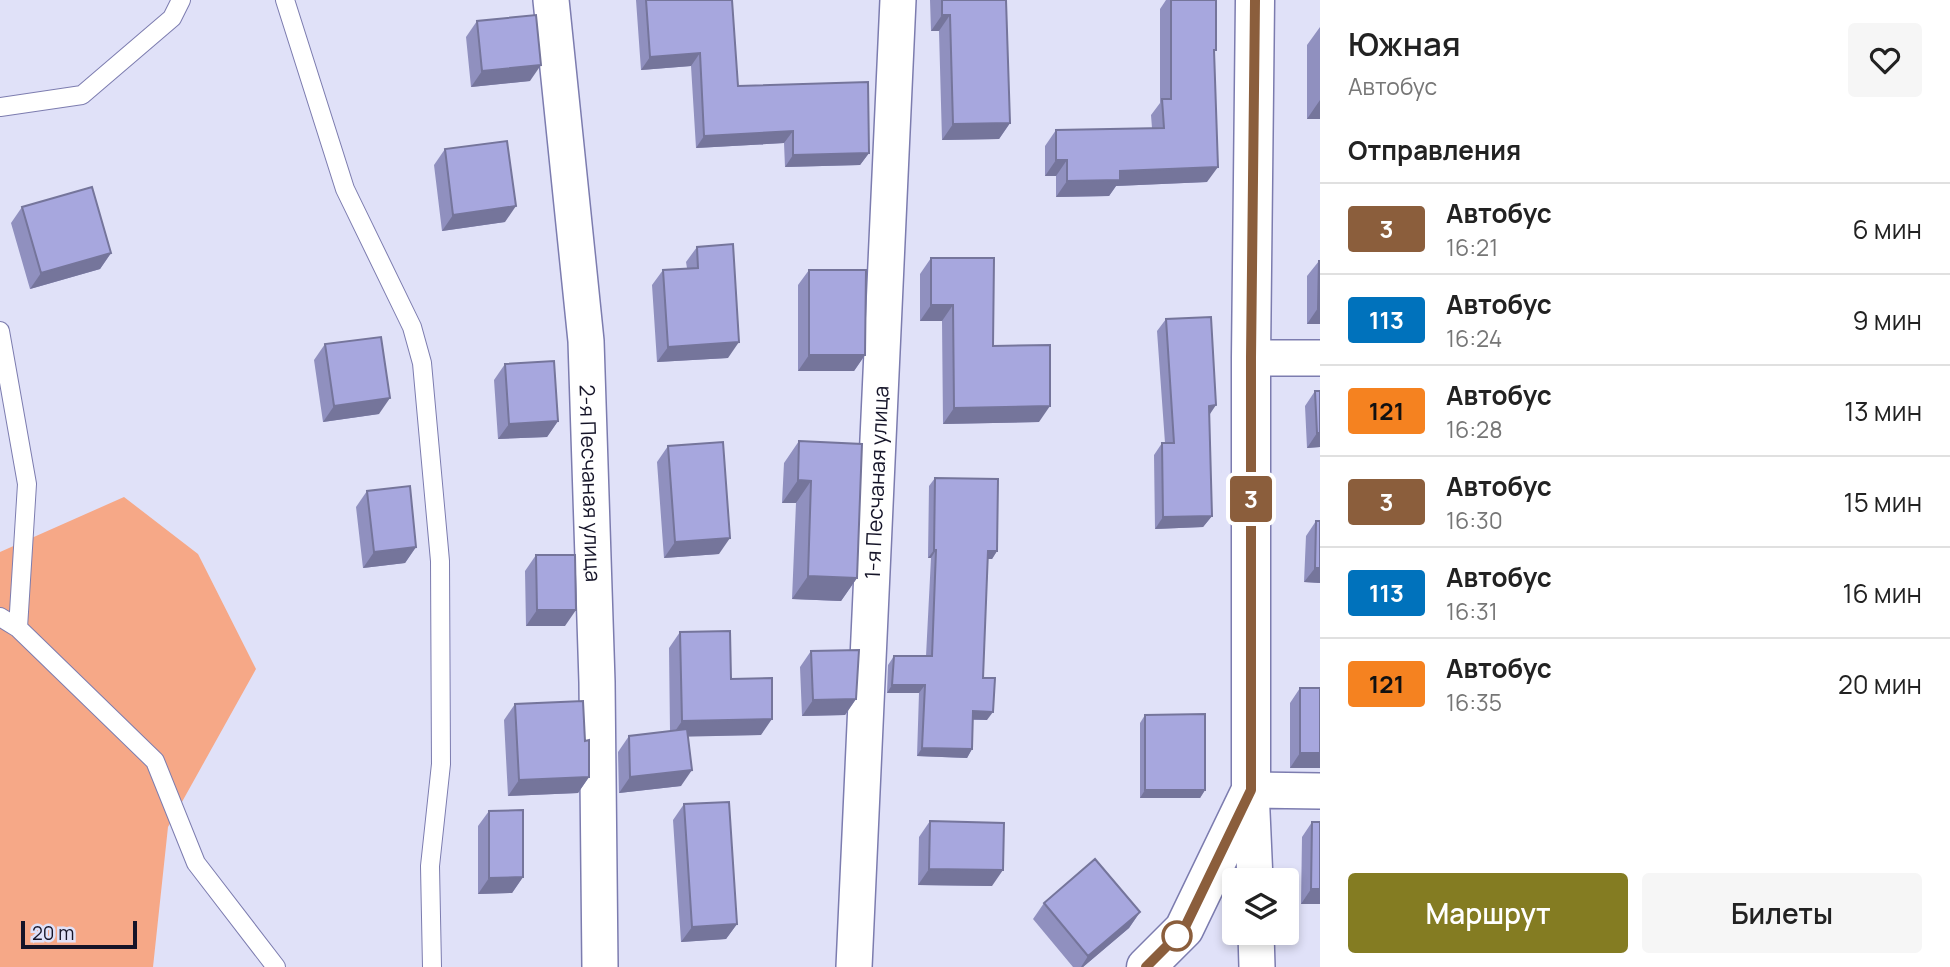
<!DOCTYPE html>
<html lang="ru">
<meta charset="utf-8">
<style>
body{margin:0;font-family:Manrope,sans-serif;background:#f6f6f6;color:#222;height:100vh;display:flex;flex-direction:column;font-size:26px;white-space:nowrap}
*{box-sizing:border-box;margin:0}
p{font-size:23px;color:#767676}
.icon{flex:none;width:38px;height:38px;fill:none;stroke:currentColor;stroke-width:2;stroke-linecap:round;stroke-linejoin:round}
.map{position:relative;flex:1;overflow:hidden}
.drawer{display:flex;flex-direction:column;background:#fff;width:630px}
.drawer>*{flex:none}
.badge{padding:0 14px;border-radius:5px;font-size:24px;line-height:46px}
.buttons{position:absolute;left:1222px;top:868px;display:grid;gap:14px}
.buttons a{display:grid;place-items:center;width:77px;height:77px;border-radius:7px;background:#fff;box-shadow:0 4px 10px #0003;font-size:35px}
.scale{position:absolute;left:21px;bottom:18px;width:116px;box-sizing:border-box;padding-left:7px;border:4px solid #151428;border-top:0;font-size:19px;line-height:24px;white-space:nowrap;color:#151428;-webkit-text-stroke:5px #e0e1f8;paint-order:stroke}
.map>.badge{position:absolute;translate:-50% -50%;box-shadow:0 0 0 4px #fff}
h2{padding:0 28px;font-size:26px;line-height:63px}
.round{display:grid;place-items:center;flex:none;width:74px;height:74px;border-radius:7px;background:#f6f6f6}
.head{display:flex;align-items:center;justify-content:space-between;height:119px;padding:0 28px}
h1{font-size:33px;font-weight:600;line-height:52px}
.action{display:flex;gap:14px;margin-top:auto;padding:14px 28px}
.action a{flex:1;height:80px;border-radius:7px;background:#847c22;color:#fff;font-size:28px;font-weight:600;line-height:80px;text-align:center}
.action a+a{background:#f6f6f6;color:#222}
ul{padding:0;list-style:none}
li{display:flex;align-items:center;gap:21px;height:91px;padding:0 28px;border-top:2px solid #e0e0e0}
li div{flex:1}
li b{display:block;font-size:26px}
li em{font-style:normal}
li .badge{min-width:77px;font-weight:700;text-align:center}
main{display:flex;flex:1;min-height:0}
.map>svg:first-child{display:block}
.green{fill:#f6a887}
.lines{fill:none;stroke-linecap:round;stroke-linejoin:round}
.lane-casing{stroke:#7c7caf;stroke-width:20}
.street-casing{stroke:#7c7caf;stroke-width:38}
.secondary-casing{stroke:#7c7caf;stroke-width:41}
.lane{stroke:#fff;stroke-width:18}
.street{stroke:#fff;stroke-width:35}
.secondary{stroke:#fff;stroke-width:38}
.wall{fill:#9090bf}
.shaded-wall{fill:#75759b}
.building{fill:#a7a7de;stroke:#75759b;stroke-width:2}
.line-casing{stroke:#fff;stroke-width:16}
.line{stroke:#8b5e3c;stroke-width:10}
.stop-dot{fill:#fff;stroke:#8b5e3c;stroke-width:3.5}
.labels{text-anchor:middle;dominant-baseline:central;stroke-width:5;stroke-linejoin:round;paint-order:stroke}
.street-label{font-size:21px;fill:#151428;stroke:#e0e1f8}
</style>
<main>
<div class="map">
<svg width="1320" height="967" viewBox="0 0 1320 967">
<rect width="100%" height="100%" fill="#e0e1f8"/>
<path class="green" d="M124,497l74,57 58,115 -88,158 -15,140h-153v-415z"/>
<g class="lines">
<g class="lane-casing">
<path id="lane" d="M285,0l60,189 67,138 10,36 18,198 1,203 -11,102 2,101
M0,107l82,-12 90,-77 9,-18
M0,331l27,153 -9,144
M0,617l18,11 137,133 41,102 80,104"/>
</g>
<g class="street-casing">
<g id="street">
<path id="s1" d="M551,0l35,341 11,341 3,285"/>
<path d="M1251,358h69"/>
<path d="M1255,880l-4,-90 69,1"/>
<path d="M1256,933l1,34"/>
<path id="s2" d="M854,967l44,-967"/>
</g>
</g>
<g class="secondary-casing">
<path id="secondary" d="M1146,967l38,-38 67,-139v-432l4,-358"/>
</g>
<use href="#lane" class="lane"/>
<use href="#street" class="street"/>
<use href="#secondary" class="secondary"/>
</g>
<path class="wall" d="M636,0h96l6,86 131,67 -9,12 -75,2 -1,-24 -88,5 -5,-82 -50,4z
M930,0h76l4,123 -11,16 -57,1 -3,-109h-8z
M1166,0h50l-9,182 -91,4 -7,10 -53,1v-21h-11v-30l11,-16 96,-2 -1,-13 9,-12v-94z
M477,21l53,60 -59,6 -5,-50z
M1320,27v92h-13v-74z
M445,149l60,73 -63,9 -8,-66z
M22,207l89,46 -11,16 -70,20 -19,-66z
M697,247l31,111 -71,4 -5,-77 11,-15 24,-2 -1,-6z
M931,258l62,88 46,76 -96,2 -1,-103h-22v-47z
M1319,261h1v63h-13v-48z
M809,270l56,85 -11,16h-56v-86z
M1166,319l43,97 3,100 -9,11 -48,2 -1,-74 8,-12h3l-8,-112z
M325,344l54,70 -56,8 -9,-62z
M505,364l53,57 -11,16 -49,2 -4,-59z
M1315,391h5v56l-13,1 -2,-42z
M799,441l58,137 -16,23 -49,-2 4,-96h-14l2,-40z
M668,446l51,108 -55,4 -7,-96z
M935,478l62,73 -5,8h-4l-5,119 4,42h-14l-1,29 -5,9 -50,-2 2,-63h-32l1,-28 6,-9h32l5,-98h-3l1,-72z
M367,491l49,56 -11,16 -42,5 -7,-61z
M1316,521l4,62 -16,-1 2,-46z
M536,555l29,71h-39l-1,-55z
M680,632l51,47 30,56 -73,1 -7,50 -62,7 -1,-41 11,-16 41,-5 -1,-83z
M811,651l45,48 -11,16 -43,1 -2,-49z
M1300,688l20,80h-30v-65z
M515,704l70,37 4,36 -11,16 -70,3 -4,-76z
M1145,715l60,75 -5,8h-60v-75z
M684,804l53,120 -11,15 -45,3 -8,-122z
M489,811l34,66 -11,16 -34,1v-68z
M930,821l62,65 -74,-1 1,-48z
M1312,822l8,82h-19l1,-67z
M1044,903l96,9 -11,16 -46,39h-10l-40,-48z"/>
<path class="shaded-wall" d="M942,15h8l-11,16h-8z
M700,53l-9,13 -50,4 9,-13z
M541,65l-11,16 -59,6 11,-16z
M1320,100v19h-13z
M1010,123l-11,16 -57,1 11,-16z
M793,131l-9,12 -88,5 8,-12z
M869,153l-9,12 -75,2 8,-12z
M1056,160h11l-11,16h-11z
M1218,167l-11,15 -91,4 -7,10 -53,1 11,-16 53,-10z
M516,206l-11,16 -63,9 11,-16z
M111,253l-11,16 -70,20 11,-16z
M931,305h22l-11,16h-22z
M1318,308h2v16h-13z
M739,342l-11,16 -71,4 11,-15z
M809,355h56l-11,16h-56z
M390,398l-11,16 -56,8 11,-16z
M1216,405l-8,12 1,-11z
M1050,406l-11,16 -96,2 11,-16z
M558,421l-11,16 -49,2 11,-15z
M1317,433h3v14l-13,1z
M798,480l13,1 -15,22h-14z
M1212,516l-9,11 -48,2 8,-12z
M730,538l-11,16 -55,4 11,-16z
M416,547l-11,16 -42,5 11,-16z
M934,550h2l-5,8h-3z
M988,551h9l-5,8h-9z
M1315,568h5v15l-16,-1z
M808,576l49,2 -16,23 -49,-2z
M537,610h39l-11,16h-39z
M892,685h33l-6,8h-32z
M856,699l-11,16 -43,1 11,-16z
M973,711l20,1 -6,8 -19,-1z
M772,719l-11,16 -90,2 11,-16z
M922,748l50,1 -5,9 -50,-2z
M1300,753h20v15h-30z
M692,770l-11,16 -62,7 11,-16z
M589,777l-11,16 -70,3 11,-16z
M1145,790h60l-5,8h-60z
M929,869l74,1 -11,16 -74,-1z
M523,877l-11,16 -34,1 11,-16z
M1311,889h9v15h-19z
M1140,912l-11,16 -46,39h-2l7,-11z
M737,924l-11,15 -45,3 11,-15z"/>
<path class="building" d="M646,0h86l6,86 130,-4 1,71 -76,2v-24l-89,5 -4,-83 -50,4z
M942,0h64l4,123 -57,1 -3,-109h-8z
M1171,0h45v50h-2l4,117 -98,4v9l-53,1v-21h-11v-30l108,-2 -2,-29h9z
M536,15l5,50 -59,6 -5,-50z
M507,141l9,65 -63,9 -8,-66z
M92,187l19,66 -70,20 -19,-66z
M733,244l6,98 -71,5 -5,-77 35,-2 -1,-21z
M931,258h63l-1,88 57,-1v61l-96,2 -1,-103h-22z
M1319,261h1v47h-2z
M809,270h57l-1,85h-56z
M1211,317l5,88 -7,1 3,110 -49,1 -1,-74h12l-8,-124z
M381,337l9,61 -56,8 -9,-62z
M554,361l4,60 -49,3 -4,-60z
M1315,391h5v42h-3z
M799,441l63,3 -5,134 -49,-2 3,-95 -13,-1z
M723,442l7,96 -55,4 -7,-96z
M935,478l63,1 -1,72h-9l-5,127h12l-2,34 -20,-1 -1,38 -50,-1 3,-63h-33l2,-29h38l4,-106h-2z
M410,486l6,61 -42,5 -7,-61z
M1316,521h4v47h-5z
M536,555h39l1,55h-39z
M730,631l1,48 41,-1v41l-90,2 -2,-89z
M859,650l-3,49 -43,1 -2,-49z
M1300,688h20v65h-20z
M583,701l2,40 4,-1v37l-70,3 -4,-76z
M1205,714v76h-60v-75z
M687,729l5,41 -62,7 -1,-41z
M729,802l8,122 -45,3 -8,-123z
M523,810v67l-34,1v-67z
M930,821l74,2 -1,47 -74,-1z
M1312,822h8v67h-9z
M1095,859l45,53 -52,44 -44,-53z"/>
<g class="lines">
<g class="line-casing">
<path id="line" d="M1146,967l38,-38 67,-139v-432l4,-358"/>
</g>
<use href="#line" class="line"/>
</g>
<circle class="stop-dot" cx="1177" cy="936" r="14"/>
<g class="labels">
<g class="street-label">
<text stroke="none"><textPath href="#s1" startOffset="485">2-я Песчаная улица</textPath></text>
<text stroke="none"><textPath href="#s2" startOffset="485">1-я Песчаная улица</textPath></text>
</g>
</g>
</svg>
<div class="buttons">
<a><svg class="icon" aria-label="layers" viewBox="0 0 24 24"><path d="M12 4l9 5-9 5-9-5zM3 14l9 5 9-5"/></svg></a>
</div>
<div class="scale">20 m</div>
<b class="badge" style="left:1251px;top:499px;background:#8b5e3c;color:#fff">3</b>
</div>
<section class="drawer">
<div class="head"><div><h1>Южная</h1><p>Автобус</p></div><a class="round"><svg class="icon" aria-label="heart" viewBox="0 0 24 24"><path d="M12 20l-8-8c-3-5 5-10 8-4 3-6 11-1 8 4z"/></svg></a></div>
<h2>Отправления</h2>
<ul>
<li><span class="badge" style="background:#8b5e3c;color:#fff">3</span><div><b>Автобус</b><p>16:21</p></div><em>6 мин</em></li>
<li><span class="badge" style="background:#0072bc;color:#fff">113</span><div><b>Автобус</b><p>16:24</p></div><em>9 мин</em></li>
<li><span class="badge" style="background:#f58220;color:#111">121</span><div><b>Автобус</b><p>16:28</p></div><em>13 мин</em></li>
<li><span class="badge" style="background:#8b5e3c;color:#fff">3</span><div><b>Автобус</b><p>16:30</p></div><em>15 мин</em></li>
<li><span class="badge" style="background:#0072bc;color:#fff">113</span><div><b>Автобус</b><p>16:31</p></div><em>16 мин</em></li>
<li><span class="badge" style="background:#f58220;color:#111">121</span><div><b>Автобус</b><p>16:35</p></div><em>20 мин</em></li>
</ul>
<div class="action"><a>Маршрут</a><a>Билеты</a></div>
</section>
</main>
